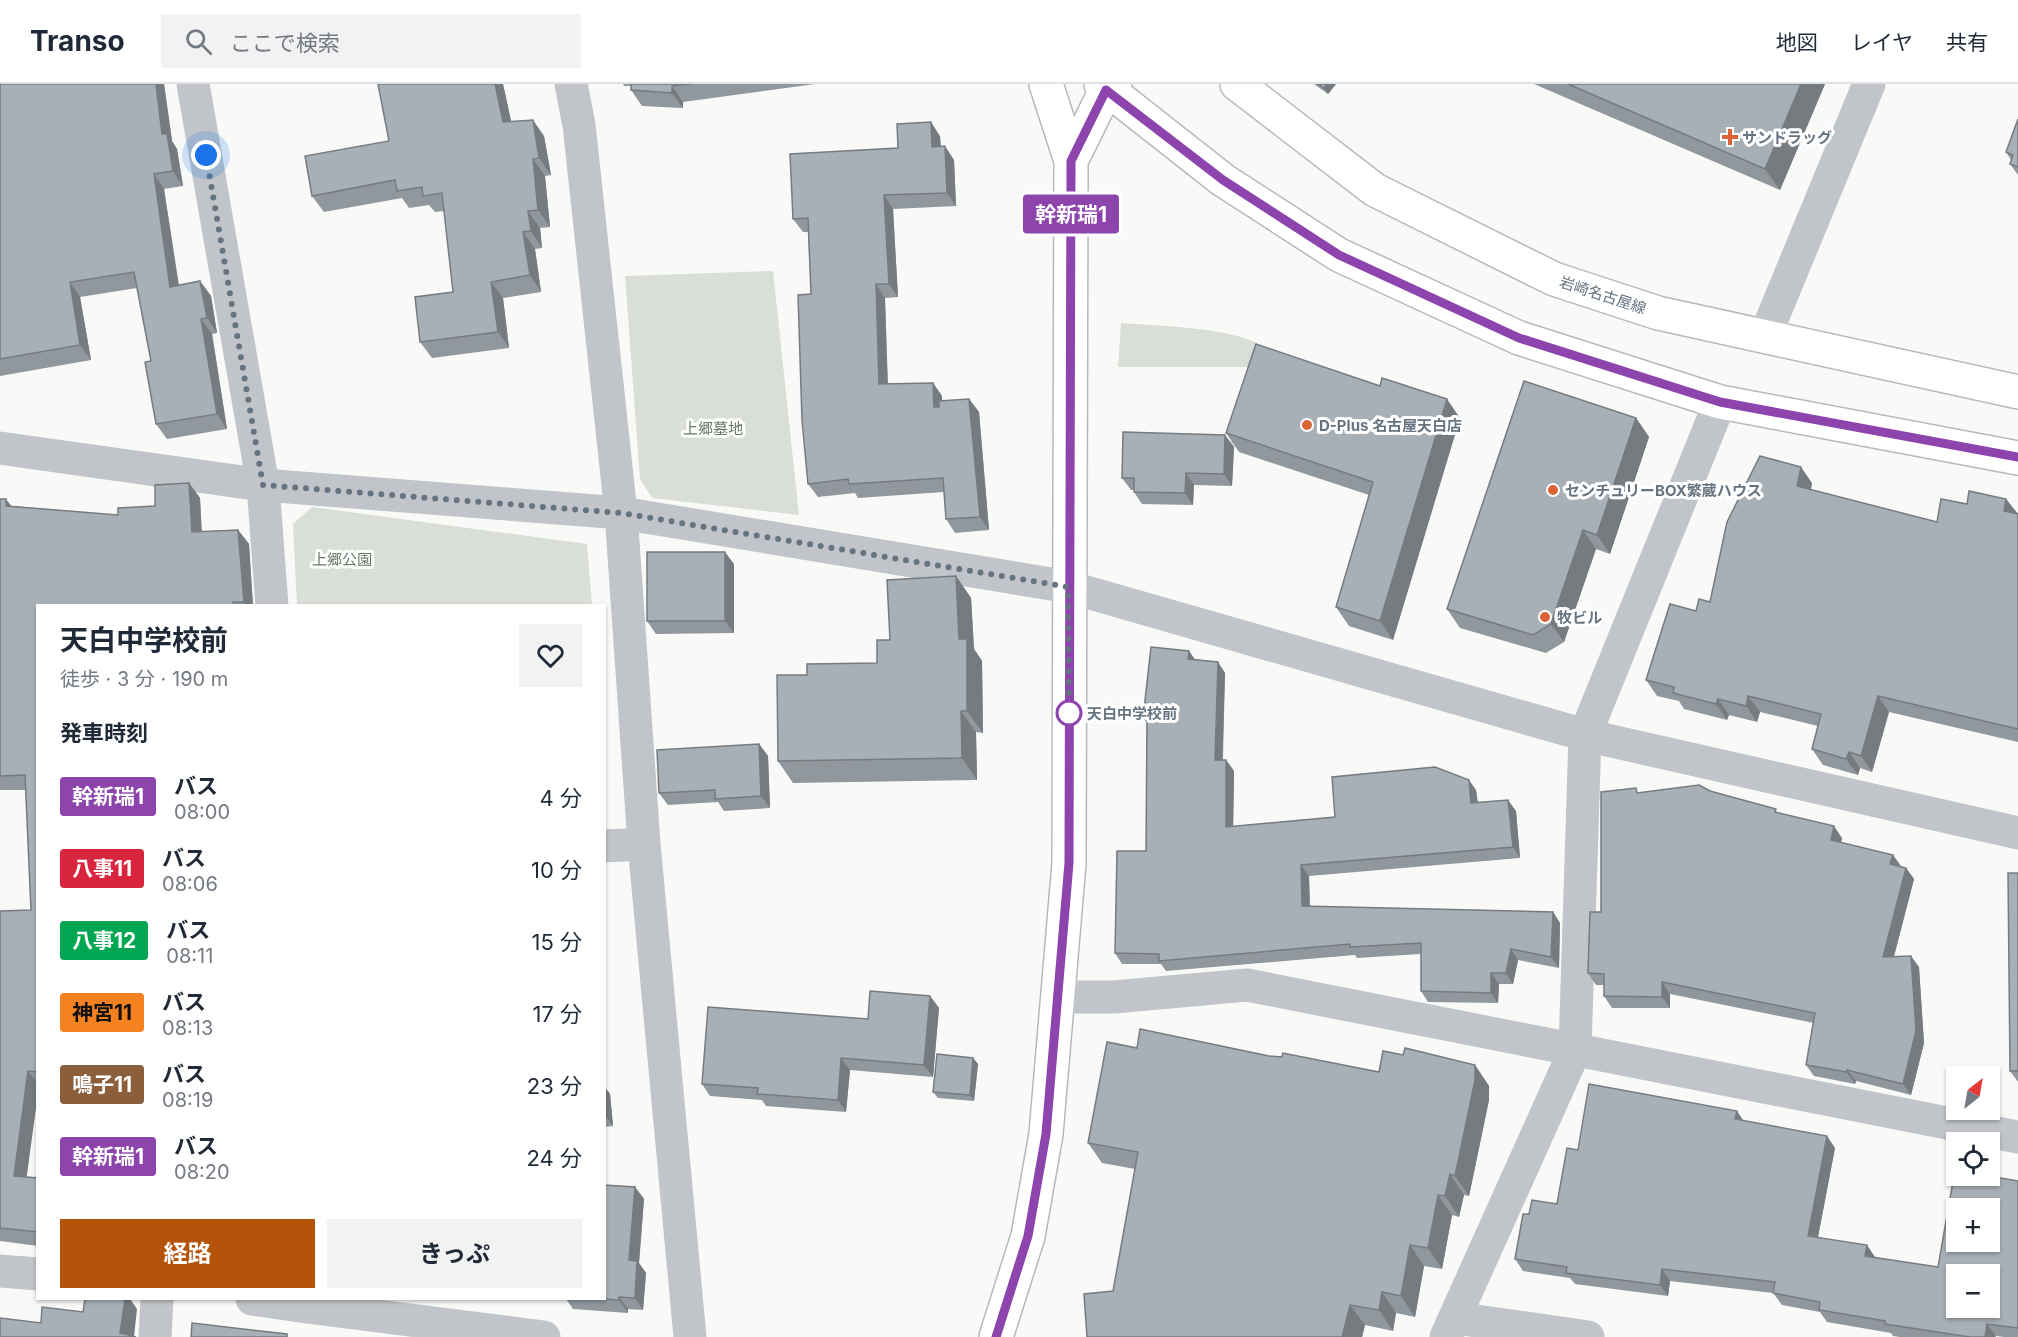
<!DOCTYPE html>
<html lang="ja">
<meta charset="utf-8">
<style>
body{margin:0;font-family:Inter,"Noto Sans JP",sans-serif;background:#f2f2f3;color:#1f2937;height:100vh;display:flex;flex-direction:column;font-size:22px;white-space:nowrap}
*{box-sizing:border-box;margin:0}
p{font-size:20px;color:#747a83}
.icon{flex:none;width:33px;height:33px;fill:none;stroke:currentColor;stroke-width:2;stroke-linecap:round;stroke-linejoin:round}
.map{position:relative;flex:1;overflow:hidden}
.side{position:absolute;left:36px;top:520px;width:570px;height:696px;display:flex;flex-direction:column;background:#fff;border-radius:0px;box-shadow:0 2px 4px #0004}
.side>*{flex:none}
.badge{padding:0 12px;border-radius:4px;font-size:21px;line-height:39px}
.needle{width:39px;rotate:31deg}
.tools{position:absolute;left:1946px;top:982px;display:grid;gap:12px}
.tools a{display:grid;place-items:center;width:54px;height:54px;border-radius:0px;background:#fff;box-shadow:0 2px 4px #0004;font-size:30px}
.you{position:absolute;width:30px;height:30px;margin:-15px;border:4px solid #fff;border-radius:50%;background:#1a73e8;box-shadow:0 0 0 9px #1a73e833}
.map>.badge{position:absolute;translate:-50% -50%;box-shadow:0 0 0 3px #fff}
h2{padding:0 24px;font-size:22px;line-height:54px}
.round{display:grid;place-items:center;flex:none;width:63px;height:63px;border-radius:0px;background:#f2f2f3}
.overview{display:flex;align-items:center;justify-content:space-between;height:102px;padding:0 24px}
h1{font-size:28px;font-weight:700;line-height:45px}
.cta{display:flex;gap:12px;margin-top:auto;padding:12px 24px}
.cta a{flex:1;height:69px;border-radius:0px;background:#b45309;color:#fff;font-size:24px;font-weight:700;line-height:69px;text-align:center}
.cta a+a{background:#f2f2f3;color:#1f2937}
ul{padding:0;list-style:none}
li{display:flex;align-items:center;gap:18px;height:72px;padding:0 24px}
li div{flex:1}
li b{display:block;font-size:22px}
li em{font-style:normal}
li .badge{min-width:66px;font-weight:700;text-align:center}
header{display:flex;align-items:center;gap:36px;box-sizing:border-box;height:84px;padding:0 30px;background:#fff;border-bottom:2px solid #e0e1e3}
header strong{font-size:28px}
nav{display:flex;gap:33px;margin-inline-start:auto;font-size:21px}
.search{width:420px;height:54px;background:#f2f2f3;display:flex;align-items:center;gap:15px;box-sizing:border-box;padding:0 21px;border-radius:0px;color:#747a83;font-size:22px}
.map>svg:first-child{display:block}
.green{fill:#d9ded7}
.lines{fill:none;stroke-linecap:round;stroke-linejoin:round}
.major-casing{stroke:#b5b9be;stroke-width:36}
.minor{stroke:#c1c5c9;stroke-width:33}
.major{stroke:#fff;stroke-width:33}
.wall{fill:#90979d}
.shaded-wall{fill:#767b80}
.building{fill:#a8b0b7;stroke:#767b80;stroke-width:1.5;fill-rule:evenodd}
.line-casing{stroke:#fff;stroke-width:14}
.line{stroke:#8e44ad;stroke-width:9}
.walk{stroke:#667481;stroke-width:6;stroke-dasharray:0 10.8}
.poi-dot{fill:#db6336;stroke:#fff;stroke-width:2}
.stop-dot{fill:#fff;stroke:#8e44ad;stroke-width:3}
.labels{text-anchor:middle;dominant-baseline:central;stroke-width:6;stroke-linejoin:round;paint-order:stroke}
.poi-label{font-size:15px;font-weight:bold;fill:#667481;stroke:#fff;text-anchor:start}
.street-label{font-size:15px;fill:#667481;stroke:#fff}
.park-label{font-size:15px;fill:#677965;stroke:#fff}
.stop-label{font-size:15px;font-weight:bold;fill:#667481;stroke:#fff;text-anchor:start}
</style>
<header>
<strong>Transo</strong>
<div class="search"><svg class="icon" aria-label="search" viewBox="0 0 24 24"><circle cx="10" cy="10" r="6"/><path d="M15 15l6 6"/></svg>ここで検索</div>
<nav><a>地図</a><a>レイヤ</a><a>共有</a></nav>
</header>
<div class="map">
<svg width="2018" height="1253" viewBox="0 0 2018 1253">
<rect width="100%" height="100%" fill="#f9faf8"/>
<path class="green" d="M773,187l26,244 -147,-17 -12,-19 -15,-203z
M1121,239c35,3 120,4 145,26l-29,97 -8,1 23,-80h-134z
M312,423l275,37 5,62h-295l-4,-82z"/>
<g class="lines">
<g class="major-casing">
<path id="major" d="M1101,0l122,96 116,75 180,83 201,64 298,56
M1237,0l138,106 179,89 104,34 360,79
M1071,77l35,-71 9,-6
M996,1253l32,-101 18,-102 23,-271 2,-702 -25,-77"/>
</g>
<path class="minor" d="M193,0l70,401 9,121
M571,0l8,41 42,388 23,331 46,493
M1765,252l104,-252
M0,364l263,37 358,28 448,74 516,148 433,98
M604,762l40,-2
M1059,913h55l133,-12 771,152
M0,1187l38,3
M252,1215l55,8
M307,1215v8l237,30
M1456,1234l132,19
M155,1253l2,-38
M1446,1253l129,-287 10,-315 135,-333"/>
<use href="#major" class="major"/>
</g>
<path class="wall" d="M0,0h164l8,57 5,8 6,37 -19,3 15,96 21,-4 11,15 6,37 -5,1 15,95 -60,10 -11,-15 -5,-63 -14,-73 -57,9 11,63 -91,16z
M378,0h125l8,37 33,15 7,39 -6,1 5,51 -10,1 2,20 -7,1 6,43 -38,6 6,50 -77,10 -12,-16 33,-50 -9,-81 -9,1 -6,-7 -20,3 -7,-10 -78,14 -12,-16 77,-55z
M623,0h192l-132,18v6l-41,-2 -11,-16v-4h-7z
M1314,0h22l-8,10z
M1534,0h291l-45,106z
M2018,35v56l-8,-11 1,-4 -5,-8z
M940,52l1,10 13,14 2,46 -63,3 5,88 -13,1 3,86 45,-1 9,13v5l27,-2 10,13 10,118 -34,3 -9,-14 -2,-27 -86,6 -3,-5 -37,4 -10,-13 3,-190 -3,-62h-5l-10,-13 105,-71z
M1380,302l80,32 -67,222 -44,-14 -13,-19 33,-112 -130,-43 -13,-19z
M1636,334l13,19 -39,117 -14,-5 -32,93 -18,11 -86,-25 -13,-19z
M1225,351l9,12 -2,39 -38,-1 -1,20 -51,-1 -8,-12v-2h-3l-9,-12z
M189,399l11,15 2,34 36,-2 11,14 4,62h-215v486l-12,85 12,1v68l-38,-5v-330l31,-1 -5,-120h-26v-291l12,7 106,9 37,-9z
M1812,399l-1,7 126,32 30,-18 39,-5 11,14 1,1v228l-129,-30 -17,60 -12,-4 -2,7 -35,-10 -11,-16 6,-23 -58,-14 -3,10 -28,-7 -2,5 -43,-11 -5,-8 -22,-5 -11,-16 50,-69 14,-9z
M734,480v69l-78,1 -9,-13z
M956,492l15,22 3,51 8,12 1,72 -7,-1 1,48 -184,3 -15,-22 99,-98 13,-23z
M1189,567l6,9 30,13 -2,87h3l8,11 -1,55 102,-9 141,-27 2,13 38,8 4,47 -211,18 1,30 243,6 7,11 -1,45 -41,-8 -5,24h-14l-1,19 -70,-1 -7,-11v-37l-64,4 -2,-3 -189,16 -5,-7h-39l-7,-11 31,-102 1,-128 -4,-5z
M759,660l9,12 2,52 -46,3 -6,-9 -50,3 -9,-12z
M1710,707l69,22 63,25 -1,4 60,25 5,1 8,11 -20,77 25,11 5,76 -13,52 -55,-14 -1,3 -41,-8 -8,-11 8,-42 -144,-29v14h-58l-8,-12v-11h-8l-8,-12 13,-61 39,-119z
M2018,789v209l-8,-11z
M930,912l9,12 -6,69 -83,-7 -4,42 -80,-6 -4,-6 -52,-4 -8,-12z
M1137,964l132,8 110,16 24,-17 72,10 14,21v14l-20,96 -5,-1 -5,22 -7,-2 -10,54 -18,-3 -9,51 -19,-4 -3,18 -28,-6 -3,12h-275l26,-46 22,-122 -33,-6 -14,-20z
M973,974l5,6 -4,37 -36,-3 -5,-6z
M604,1002l6,8 3,32 -9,1z
M1744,1037l91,27 -17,89 57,20v1l63,9 80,-86v156h-14l-8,-1 -1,1h-95l-7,-1 -2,-3 -64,-11 -7,-10 -38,-7 -9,-12 -103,-12 -2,15 -93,-12 -5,-6 -47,-7 -8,-12 14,-45 28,-10z
M635,1103l9,12 -5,64 7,10 -3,37 -15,-1v4l-55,-4 -7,-10h38z"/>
<path class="shaded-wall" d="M156,0h8l8,57 5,8 6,37 -10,-15 -11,-37z
M495,0h8l12,55 -12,-17z
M1327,0h9l-8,10 -4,-6z
M1801,0h24l-45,106 -15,-21z
M672,2l11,16v6l-11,-15z
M533,36l11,16 7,39 -12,-17z
M931,38l9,14 1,24 -9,-13z
M945,62l9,14 2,46 -9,-13z
M533,75l12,17 5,51 -12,-17z
M154,90l10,15 17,113 -11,-15z
M884,111l9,14 5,88 -9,-13z
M528,127l12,17 2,20 -11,-17z
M523,148l12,17 6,43 -11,-17z
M200,197l11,15 6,37 -10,-15z
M70,198l10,15 11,63 -11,-15z
M491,198l12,16 6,50 -11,-16z
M876,200l9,14 3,100 -9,-14z
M201,235l11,15 15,95 -10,-15z
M933,299l9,13 1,24 -9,-13z
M969,315l10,13 10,118 -9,-13z
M1447,315l13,19 -67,222 -13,-19z
M1636,334l13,19 -39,117 -13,-19z
M1225,351l9,12 -2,39 -8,-12z
M1801,383l11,16 -4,19 -11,-16z
M1186,389l8,12 -1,20 -8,-12z
M189,399l11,15 2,49 -10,-15z
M6,415l11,15 -11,-8z
M2006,415l12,15 -14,-3z
M238,446l11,14 4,62h-6l-3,-4z
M1583,446l13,19 -32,93 -13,-18z
M725,468l9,12v69l-9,-12z
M956,492l15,22 3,51 8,12 1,72 -16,-22 -8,-72z
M1189,567l7,10 -8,-2z
M1218,578l7,11 -3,98 -7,-11z
M1748,612l12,16 -3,10 -11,-16z
M1878,612l11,16 -17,60 -11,-16z
M1718,615l11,16 -2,5 -11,-16z
M961,627l15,21 1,48 -15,-22z
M759,660l9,12 2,52 -9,-12z
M1849,668l11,16 -2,7 -12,-16z
M1226,676l8,11 -1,67 -7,-11z
M1469,696l7,10 3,24 -8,-11z
M1508,716l8,11 4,47 -7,-11z
M1834,742l8,12 -3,13 -8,-11z
M1893,771l8,11 -11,-2z
M1301,781l8,11 1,40 -8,-10z
M1906,784l8,11 -23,89 -8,-11z
M1553,828l7,11 -1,45 -8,-11z
M1511,865l7,11 -5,24 -7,-11z
M1911,872l8,11 5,76 -13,52 -8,-11z
M1491,889l8,11 -1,19 -7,-10z
M1662,898l8,12v14l-8,-11z
M930,912l9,12 -6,69 -9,-12z
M841,974l9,12 -4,42 -8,-12z
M973,974l5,6 -4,37 -4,-6z
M1475,981l14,21v14l-20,96 -14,-20z
M1847,986l9,11 -1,3 -8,-12z
M28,987l10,13v8l-13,98 -11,-14z
M604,1002l6,8 3,32 -9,-12z
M1737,1027l8,12 -10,-4z
M1827,1052l8,12 -19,99 -8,-11z
M1450,1090l14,21 -5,22 -14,-21z
M635,1103l9,12 -5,64 7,10 -3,37 -8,-12 -6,-38z
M1438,1111l14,20 -10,54 -14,-21z
M1410,1161l14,21 -9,51 -14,-21z
M1867,1161l8,12 -1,11 -9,-12z
M1662,1185l8,12 -2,15 -8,-11z
M1382,1208l14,21 -3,18 -14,-21z
M619,1213l9,12v4l-9,-13z
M125,1215h5l7,10 -3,28 -14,-4z
M1350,1221l15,20 -3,12h-20z
M1987,1240l9,12 -1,1h-10z"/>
<path class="building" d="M0,0h156l6,50h5l6,37 -19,3 16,113 30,-6 7,37 -6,1 16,95 -61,10 -11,-62 6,-1 -17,-89 -64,10 10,63 -80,14z
M378,0h117l8,38 30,-2 6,38 -6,1 5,51 -10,1 3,20 -8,1 7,43 -39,7 7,50 -78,10 -5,-45 38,-5 -11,-99 -19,3 -1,-9 -25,4 -2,-11 -83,16 -7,-40 84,-15z
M631,0h59l-18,2v7l-41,-3z
M1318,0h9l-3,4z
M1568,0h233l-36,85z
M2018,35v48l-8,-3 3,-9 -7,-3z
M931,38l1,25 13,-1 2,47 -63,2 5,89h-13l3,100 54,-1 1,24h5v-6l30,-2 11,118 -34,2 -3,-41 -94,6 -1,-5 -40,5 -6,-64 -4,-125 13,-1 -3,-76 -15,1 -3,-65 108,-6 -1,-24z
M1256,260l124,42 2,-8 65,21 -67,222 -44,-14 37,-125 -147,-49z
M1524,297l112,37 -39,117 -14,-5 -32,94 -18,11 -86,-26z
M1123,348l102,3 -1,39 -38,-1 -1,20 -51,-1v-14h-12z
M1760,372l41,11 -4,19 140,36 4,-23 26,5 2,-13 37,8 -2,12 14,3v215l-140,-33 -17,60 -12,-4 -3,7 -34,-10 9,-35 -73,-18 -2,10 -28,-7 -2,5 -43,-11 1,-6 -28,-7 24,-76 26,7 3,-12 11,3 17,-80z
M189,399l3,49 46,-2 6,72h-11v4h-195v466l-10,-1 -14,105 24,2v54l-38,-4v-317l31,-1 -6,-135 -25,1v-277h6v7l112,9v-7l37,-2v-21z
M647,468h78v69h-78z
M956,492l3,63h8v72h-6l1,47 -184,3 -1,-86h30v-11l70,-1v-23h13l-3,-60z
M1151,563l38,4 -1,8 30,3 -3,98h11v67l109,-10 -3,-40 103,-10 34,13 2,23 37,-3 5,47 -212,18 1,41 251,6 -2,45 -40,-8 -5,24h-15v20l-70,-2v-48l-71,4v-3l-191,17v-7l-44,-1 2,-102h29l1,-133h-4z
M759,660l2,52 -46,3v-9l-56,3 -2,-43z
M1699,701l11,6 66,18 -1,3 59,14 -3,14 62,15 -3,9 16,4 -23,89 28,-1 5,75 -13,53 -56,-14v2l-41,-7 9,-52 -153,-31v15l-58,-1v-22l-16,-1 2,-61h11v-120l35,-4 1,5z
M2008,789h10v198h-8z
M870,907l60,5 -6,69 -83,-7 -3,42 -81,-6 1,-6 -56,-4 6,-77 160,12z
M1140,945l129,27 13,1 1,-4 96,19 4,-21 20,4 2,-7 70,17v15l-20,96 -5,-2 -5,22 -7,-1 -10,53 -18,-3 -9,51 -19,-4 -3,18 -29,-5 -8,32h-255l-3,-43 29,-3 25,-139 -50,-9 19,-101 30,6z
M937,970l36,4 -3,37 -37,-3z
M1589,1000l148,27 -2,8 92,17 -19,100 59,9 -2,11 73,11 17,-97 1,6h33l29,5v147l-31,-4 -2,13h-15l-85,-13v-3l-66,-11 1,-8 -47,-9 2,-11 -113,-13 -2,16 -94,-12 1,-6 -52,-8 8,-45h6l3,-14 25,4 10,-56 11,2zM1956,1125h33v33h-33zM1956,1191h33v33h-33z
M604,1101l31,2 -6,73 8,1 -2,37 -16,-1v3l-19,-1h4z
M85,1215h40l-5,34 16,4h-136v-19l41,5 1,-16 41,5z
M192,1239l95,11v3h-96z"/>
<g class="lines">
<g class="line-casing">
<path id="line" d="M996,1253l32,-101 18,-102 23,-271 2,-702 35,-71 117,90 116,75 180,83 201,64 298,55"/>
</g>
<use href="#line" class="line"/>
<path class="walk" d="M206,71l57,330 358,28 447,74 1,126"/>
</g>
<g class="poi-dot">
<path d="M1727 44h6v6h6v6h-6v6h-6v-6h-6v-6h6z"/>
<circle cx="1307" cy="341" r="6"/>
<circle cx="1553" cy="406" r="6"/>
<circle cx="1545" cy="533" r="6"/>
</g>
<circle class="stop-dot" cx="1069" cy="629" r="12"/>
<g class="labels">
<g class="poi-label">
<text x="1742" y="53">サンドラッグ</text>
<text x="1319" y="341">D-Plus 名古屋天白店</text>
<text x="1565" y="406">センチュリーBOX繁蔵ハウス</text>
<text x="1557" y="533">牧ビル</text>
</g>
<g class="street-label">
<text transform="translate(1603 211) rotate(18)">岩崎名古屋線</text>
</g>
<g class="park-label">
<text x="713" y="344">上郷墓地</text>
<text x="342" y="475">上郷公園</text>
</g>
<g class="stop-label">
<text x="1087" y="629">天白中学校前</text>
</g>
</g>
</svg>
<div class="tools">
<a><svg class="needle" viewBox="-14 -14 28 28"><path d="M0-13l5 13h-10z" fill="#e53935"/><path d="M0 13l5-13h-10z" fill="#747a83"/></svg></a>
<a><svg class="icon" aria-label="locate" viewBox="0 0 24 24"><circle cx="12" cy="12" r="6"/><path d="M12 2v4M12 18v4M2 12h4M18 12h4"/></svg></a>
<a>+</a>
<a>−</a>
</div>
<div class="you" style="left:206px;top:71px"></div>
<b class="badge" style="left:1071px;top:130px;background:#8e44ad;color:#fff">幹新瑞1</b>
<section class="side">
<div class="overview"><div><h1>天白中学校前</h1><p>徒歩 · 3 分 · 190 m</p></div><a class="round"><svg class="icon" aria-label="heart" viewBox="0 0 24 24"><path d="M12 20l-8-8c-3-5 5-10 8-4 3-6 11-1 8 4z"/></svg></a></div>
<h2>発車時刻</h2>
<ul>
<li><span class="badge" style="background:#8e44ad;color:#fff">幹新瑞1</span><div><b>バス</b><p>08:00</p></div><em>4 分</em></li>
<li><span class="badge" style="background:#d7263d;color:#fff">八事11</span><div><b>バス</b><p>08:06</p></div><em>10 分</em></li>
<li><span class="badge" style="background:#00a651;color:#fff">八事12</span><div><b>バス</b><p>08:11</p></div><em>15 分</em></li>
<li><span class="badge" style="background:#f58220;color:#111">神宮11</span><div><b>バス</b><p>08:13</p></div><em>17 分</em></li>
<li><span class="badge" style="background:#8b5e3c;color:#fff">鳴子11</span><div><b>バス</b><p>08:19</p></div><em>23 分</em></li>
<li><span class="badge" style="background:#8e44ad;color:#fff">幹新瑞1</span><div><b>バス</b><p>08:20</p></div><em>24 分</em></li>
</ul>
<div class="cta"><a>経路</a><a>きっぷ</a></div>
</section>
</div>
